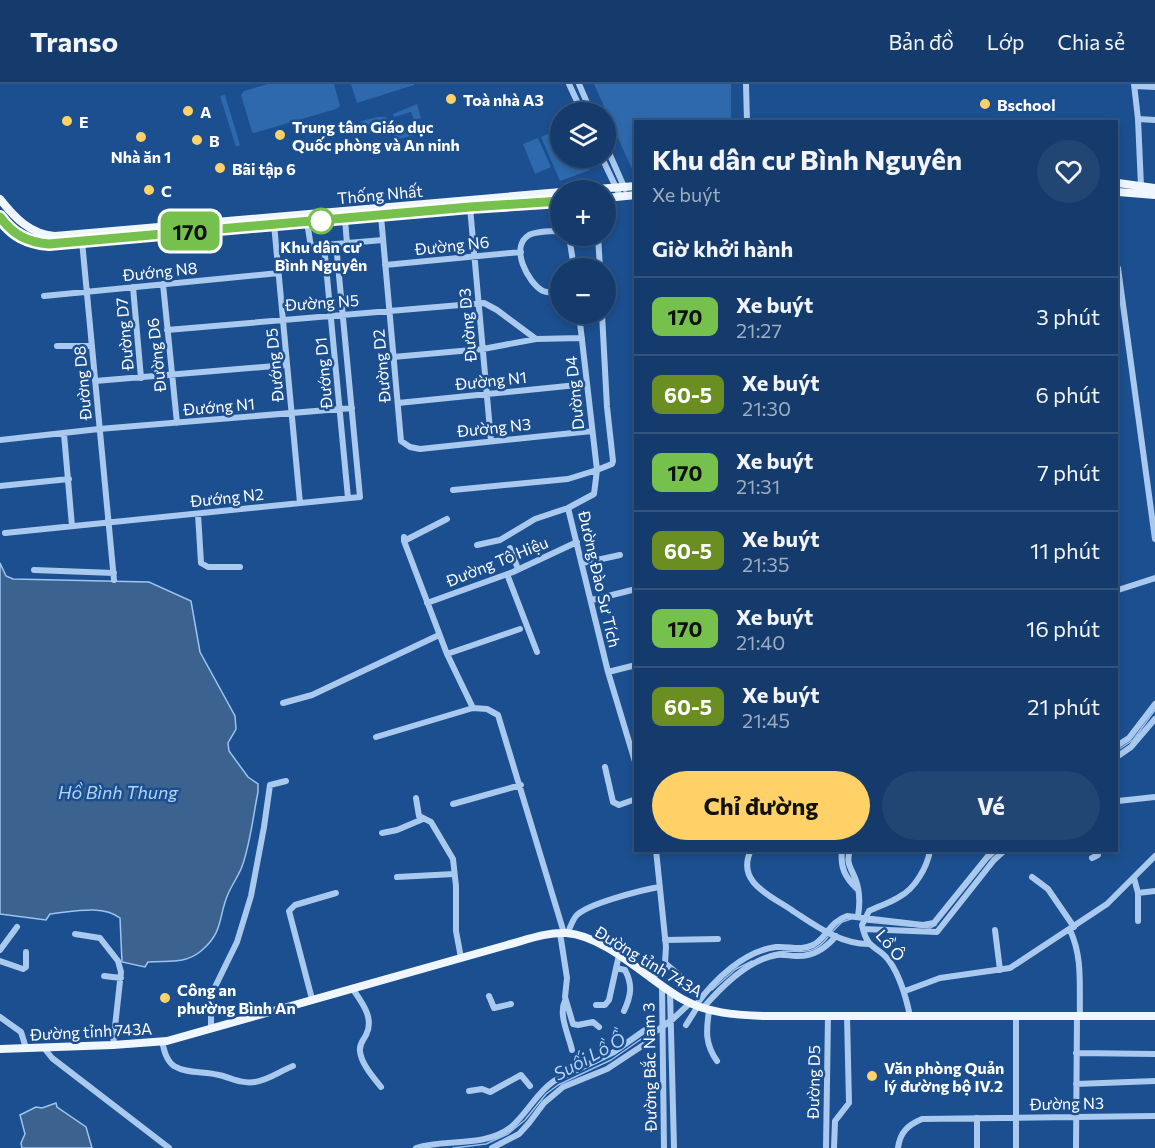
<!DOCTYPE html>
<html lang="vi">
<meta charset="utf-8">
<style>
body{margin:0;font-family:Commissioner,sans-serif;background:#214673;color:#f1f3f6;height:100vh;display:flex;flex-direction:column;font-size:22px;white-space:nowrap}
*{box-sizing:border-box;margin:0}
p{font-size:20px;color:#9dadc1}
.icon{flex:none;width:33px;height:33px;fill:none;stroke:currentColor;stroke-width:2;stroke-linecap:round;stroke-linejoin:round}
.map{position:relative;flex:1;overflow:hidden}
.details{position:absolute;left:634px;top:36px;width:484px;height:732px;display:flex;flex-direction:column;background:#143b6b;border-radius:0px;box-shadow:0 3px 9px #0003,0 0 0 2px #33557e}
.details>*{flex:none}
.badge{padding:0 12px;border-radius:9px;font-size:21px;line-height:39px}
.fabs{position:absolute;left:550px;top:18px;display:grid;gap:12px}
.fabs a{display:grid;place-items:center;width:66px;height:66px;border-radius:50%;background:#143b6b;box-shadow:0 3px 9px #0003,0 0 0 2px #33557e;font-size:30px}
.map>.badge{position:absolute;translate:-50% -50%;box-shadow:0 0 0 3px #fff}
h2{padding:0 18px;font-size:22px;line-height:54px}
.round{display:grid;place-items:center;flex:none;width:63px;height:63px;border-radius:32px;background:#214673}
.overview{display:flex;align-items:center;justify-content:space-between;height:102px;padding:0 18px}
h1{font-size:28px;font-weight:700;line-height:45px}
.cta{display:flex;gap:12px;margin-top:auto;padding:12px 18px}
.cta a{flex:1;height:69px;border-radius:36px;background:#ffd166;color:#111;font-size:24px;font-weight:700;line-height:69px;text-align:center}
.cta a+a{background:#214673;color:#f1f3f6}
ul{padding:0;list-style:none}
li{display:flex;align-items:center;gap:18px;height:78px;padding:0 18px;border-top:2px solid #33557e}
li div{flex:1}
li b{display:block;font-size:22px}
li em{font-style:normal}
li .badge{min-width:66px;font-weight:700;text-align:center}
header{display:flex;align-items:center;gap:36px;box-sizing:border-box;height:84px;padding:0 30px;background:#143b6b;border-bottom:2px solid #33557e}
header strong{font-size:28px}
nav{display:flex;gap:33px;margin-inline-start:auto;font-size:21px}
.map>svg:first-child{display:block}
.green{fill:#2e69ad}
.water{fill:#3c6290;stroke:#9cc4f0;stroke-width:1.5}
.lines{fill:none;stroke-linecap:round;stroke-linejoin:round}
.stream{stroke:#9cc4f0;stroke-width:1.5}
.minor{stroke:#a9c9ee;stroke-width:6}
.major{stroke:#f0f6ff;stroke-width:8}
.line-casing{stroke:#fff;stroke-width:14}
.line{stroke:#76c04d;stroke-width:9}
.poi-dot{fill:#ffd166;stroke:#1b4f8f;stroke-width:2}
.stop-dot{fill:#fff;stroke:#76c04d;stroke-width:3}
.labels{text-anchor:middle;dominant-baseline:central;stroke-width:5;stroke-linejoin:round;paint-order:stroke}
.poi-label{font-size:16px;font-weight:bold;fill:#fff;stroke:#1b4f8f;text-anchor:start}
.street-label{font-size:16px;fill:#fff;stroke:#1b4f8f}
.stop-label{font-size:16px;font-weight:bold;fill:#fff;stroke:#1b4f8f}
.water-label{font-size:18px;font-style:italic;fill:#b5d3f5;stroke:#1b4f8f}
</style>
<header>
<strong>Transo</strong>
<nav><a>Bản đồ</a><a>Lớp</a><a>Chia sẻ</a></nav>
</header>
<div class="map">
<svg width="1155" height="1064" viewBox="0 0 1155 1064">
<rect width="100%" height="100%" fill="#1b4f8f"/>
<path class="green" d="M268,0h66l6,22 -4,3 -82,24 -2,-1 -11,-37 3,-4z
M351,0h63v1l-57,18z
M594,0h137v37l-95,1v56z
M225,11l15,50 -4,2 -16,-51z
M417,20l4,14 -7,2 -3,-8 -17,5 -1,-3z
M378,33h8l1,2 -17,6 2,8 -7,2 -4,-14z
M412,41l3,10 -20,5 -3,-9z
M561,44v30h24l5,12 -30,11 -19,-44z
M538,54l13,29 -16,7 -12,-30z"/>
<path class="water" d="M0,479l6,13 7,3 136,3 42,19 9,51 35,64 1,13 -8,14 1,8 19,26 10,7v8c-5,24 -8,55 -17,77 -4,9 -9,16 -13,25 -10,23 -4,38 -27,57 -17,14 -34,9 -53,11l-3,5 -23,-5 -2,-44c-18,-14 -48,-6 -70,-4l-4,6 -46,-6z
M56,1019l1,4 29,20 6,21h-70l-1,-5 4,-9 -5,-19 16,-8 6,1z"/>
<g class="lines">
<path class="stream" d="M1118,666l15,-10 22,-30
M990,774l8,-8
M867,838l63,6 6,-3
M831,849l11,-11 9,-3
M770,870c23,-9 39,8 58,-17
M712,906l24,-21 16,-8
M453,1064l33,-4 22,-10 17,-14 21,-26 12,-9 53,-25 36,-25"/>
<path class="minor" d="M569,0l13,28
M579,0l12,28
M746,0l1,38
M1134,0l4,35 3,67
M1135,2l20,1
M1138,35l17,1
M606,62l19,43
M602,74l18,38
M470,123l21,234
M381,132l20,225 9,6 10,2 172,-18
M345,135l2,25
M307,138l4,25
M274,140l26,279
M561,147c-9,0 -24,0 -32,4 -20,12 -1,48 14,56 5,2 12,2 18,2
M569,152l5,32
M598,152l2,32
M82,157l32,339
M324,161l24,253
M277,165l106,-9
M385,181l136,-13
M1118,184l37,271
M163,200l14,139
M133,203l8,91
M44,212l235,-23
M602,230l5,93 6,54 -1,3 -15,6 -3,24 -26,14 40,164 28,93
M167,246l317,-27 13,7 39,29 46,-1
M57,262h35
M393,273l90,-8 53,-10
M95,297l192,-16
M398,319l189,-19
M64,350l8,92
M0,356l99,-11 253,-21
M0,402l69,-7
M453,406l115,-11 29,-9 -18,-156
M198,430l3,49 7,4h32
M5,449l355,-36 -24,-253
M404,453v4l43,113 26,54
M404,457l43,-22
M477,461l23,-5 35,-21 33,-11
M510,464l8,21
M583,479l37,-8
M34,486l80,3
M507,490l30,78
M1118,506l37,-12
M592,516l44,-11
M427,519l86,-31 64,-30
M447,570l73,-25
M608,588l28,-7
M283,619l29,-8 127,-60
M376,653l97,-29 14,1 11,6 66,218
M1118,661l11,-7 26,-34
M1118,672l13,-9 24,-28
M605,683l8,35 6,3 17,-6
M416,714l3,18 12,6 22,37 3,27v45l5,27
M1118,717l37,-4
M453,720l68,-19
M382,749l15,-3 26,-11
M751,766c-16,33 21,46 42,61 23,15 47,33 76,33
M842,766c-2,18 3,27 15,39
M850,766c-4,13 0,16 5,28 5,12 5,26 3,38
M1092,774l6,-3v-5
M397,793l57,-3
M1032,793l16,12 26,38
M1134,794l4,15 17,-2
M1138,809v28
M863,845l74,3 57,-72 11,-10
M995,846l5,40
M1070,846c13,28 9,55 10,86
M560,849l7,45 -2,19 8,27 5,1 15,-3 6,5
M568,849c2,-6 4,-12 8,-17 10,-12 66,-26 83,-29
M75,850l25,4 18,23 3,11 -8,73
M665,856l53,-1
M0,866l17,-23
M0,877l23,8 3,-2v-15
M665,879l14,12
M616,884l9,2c8,15 6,26 -1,41
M104,892l17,2
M653,894l12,-15 1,-16 -10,-97
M662,902l2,162
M352,904c9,13 23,30 14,47 -3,6 -7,9 -6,16 1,13 14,27 21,36
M670,907l4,157
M905,907l35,-13 70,-10 97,-64 48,-48
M489,912l5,12 17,-4
M312,915l-23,-88 6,-6 41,-12
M565,917c-7,13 4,35 7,49
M596,921h9l4,-5 10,-45
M696,921c18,-25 48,-54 80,-58 13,-1 25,4 37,-2 14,-7 16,-23 34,-29l76,9 11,-2 59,-73
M703,924c18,-21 45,-49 74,-53 6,-1 13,1 19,1 17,1 29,-7 40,-20
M709,927c-3,20 -4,33 8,50
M910,932c-4,-19 -9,-38 -20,-54 -12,-18 -22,-9 -28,-37l7,-14c10,-5 21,-8 30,-14 16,-8 28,-30 31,-46
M0,933l21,15 5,16
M1016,933v131
M686,941l12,-19
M211,943v-27l2,-9 24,-49 14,-46 13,-69 6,-42 16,-4
M162,957c2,9 4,19 12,25 13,8 31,5 45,9 13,3 22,9 36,7 14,-2 25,-11 38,-16
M44,964l8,10 117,90
M1076,969l79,1
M1076,1000l79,-3
M469,1007l13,-2 8,3 31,-17 9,11
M977,1034v30
M416,1064c30,-10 67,0 94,-20 17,-14 26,-35 44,-47l60,-29 31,-22 10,2
M492,1064l27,-14 10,-11 15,-20 19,-16 44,-18 44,-29 4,-8 18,-13 17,-16
M826,1064l2,-132
M834,1064l1,-27 14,-18 -2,-87
M898,1064c2,-16 10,-23 24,-29l233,-3
M1076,1064l1,-132"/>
<path class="major" d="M1118,99l37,5
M583,106l53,-4
M1118,108l37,3
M606,114l30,-3
M0,115c15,19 30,35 55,37l506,-44
M0,133c13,18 27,25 49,27l421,-37 91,-6
M0,965l113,-4 54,-4 340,-96c19,-5 40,-13 59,-12 41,3 82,47 116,66 25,14 53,16 81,17h392"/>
</g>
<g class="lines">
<g class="line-casing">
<path id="line" d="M0,133c13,18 27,25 49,27l421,-37 91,-6"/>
</g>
<use href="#line" class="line"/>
</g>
<g class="poi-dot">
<circle cx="451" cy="15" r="6"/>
<circle cx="985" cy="20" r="6"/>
<circle cx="188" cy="27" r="6"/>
<circle cx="67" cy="37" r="6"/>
<circle cx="280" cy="51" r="6"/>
<circle cx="141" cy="53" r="6"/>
<circle cx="197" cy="56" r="6"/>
<circle cx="220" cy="84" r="6"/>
<circle cx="149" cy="106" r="6"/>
<circle cx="165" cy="914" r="6"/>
<circle cx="872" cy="992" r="6"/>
</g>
<circle class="stop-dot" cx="321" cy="137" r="12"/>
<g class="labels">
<g class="poi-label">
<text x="463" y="15">Toà nhà A3</text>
<text x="997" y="20">Bschool</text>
<text x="200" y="27">A</text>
<text x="79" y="37">E</text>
<text x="292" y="42">Trung tâm Giáo dục<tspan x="292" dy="18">Quốc phòng và An ninh</tspan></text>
<text x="209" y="56">B</text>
<text x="141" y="72" text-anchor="middle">Nhà ăn 1</text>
<text x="232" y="84">Bãi tập 6</text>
<text x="161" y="106">C</text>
<text x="177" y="905">Công an<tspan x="177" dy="18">phường Bình An</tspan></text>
<text x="884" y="983">Văn phòng Quản<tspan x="884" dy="18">lý đường bộ IV.2</tspan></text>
</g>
<g class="street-label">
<text transform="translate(380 110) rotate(-5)">Thống Nhất</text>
<text transform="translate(452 161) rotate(-6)">Đường N6</text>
<text transform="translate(160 187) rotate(-6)">Đướng N8</text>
<text transform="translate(322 218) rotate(-4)">Đường N5</text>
<text transform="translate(467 241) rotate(-95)">Đường D3</text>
<text transform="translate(124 250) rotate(-95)">Đường D7</text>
<text transform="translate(156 271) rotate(-96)">Đường D6</text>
<text transform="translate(274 281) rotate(-95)">Đướng D5</text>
<text transform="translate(381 282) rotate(-95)">Đường D2</text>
<text transform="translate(323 289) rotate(-95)">Đướng D1</text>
<text transform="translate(491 296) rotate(-6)">Đường N1</text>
<text transform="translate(82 299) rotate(-95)">Đường D8</text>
<text transform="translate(574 309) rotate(-96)">Dường D4</text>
<text transform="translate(219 322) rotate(-5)">Đướng N1</text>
<text transform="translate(494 343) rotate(-6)">Đường N3</text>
<text transform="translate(227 413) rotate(-6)">Đướng N2</text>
<text transform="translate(497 477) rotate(-22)">Đường Tô Hiệu</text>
<text transform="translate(600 495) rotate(77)">Đường Đào Sư Tích</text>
<text transform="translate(891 861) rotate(50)">Lồ Ô</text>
<text transform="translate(649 877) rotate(31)">Đường tỉnh 743A</text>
<text transform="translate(91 947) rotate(-3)">Đường tỉnh 743A</text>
<text transform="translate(649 983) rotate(-91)">Đường Bắc Nam 3</text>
<text transform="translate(813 998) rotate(-89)">Đường D5</text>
<text transform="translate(1067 1019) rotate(-1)">Đường N3</text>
</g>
<g class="stop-label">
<text x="321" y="162">Khu dân cư<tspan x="321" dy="18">Bình Nguyên</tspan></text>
</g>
<g class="water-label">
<text x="118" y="708">Hồ Bình Thung</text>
<text transform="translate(589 972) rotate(-29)">Suối Lồ Ồ</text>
</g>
</g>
</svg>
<div class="fabs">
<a><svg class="icon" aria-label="layers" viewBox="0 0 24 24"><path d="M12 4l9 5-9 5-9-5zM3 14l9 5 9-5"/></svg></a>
<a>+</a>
<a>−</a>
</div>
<b class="badge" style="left:190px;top:147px;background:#76c04d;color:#111">170</b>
<section class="details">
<div class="overview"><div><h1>Khu dân cư Bình Nguyên</h1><p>Xe buýt</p></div><a class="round"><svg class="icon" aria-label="heart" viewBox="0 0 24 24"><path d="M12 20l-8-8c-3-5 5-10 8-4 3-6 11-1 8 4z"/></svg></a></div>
<h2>Giờ khởi hành</h2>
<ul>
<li><span class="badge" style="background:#76c04d;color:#111">170</span><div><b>Xe buýt</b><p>21:27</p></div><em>3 phút</em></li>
<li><span class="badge" style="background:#6b8e23;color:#fff">60-5</span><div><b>Xe buýt</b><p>21:30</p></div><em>6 phút</em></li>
<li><span class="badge" style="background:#76c04d;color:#111">170</span><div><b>Xe buýt</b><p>21:31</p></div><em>7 phút</em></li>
<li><span class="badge" style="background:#6b8e23;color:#fff">60-5</span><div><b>Xe buýt</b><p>21:35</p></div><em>11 phút</em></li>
<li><span class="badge" style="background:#76c04d;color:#111">170</span><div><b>Xe buýt</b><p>21:40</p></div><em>16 phút</em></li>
<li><span class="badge" style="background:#6b8e23;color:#fff">60-5</span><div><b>Xe buýt</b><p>21:45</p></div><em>21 phút</em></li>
</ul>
<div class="cta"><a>Chỉ đường</a><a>Vé</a></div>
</section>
</div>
